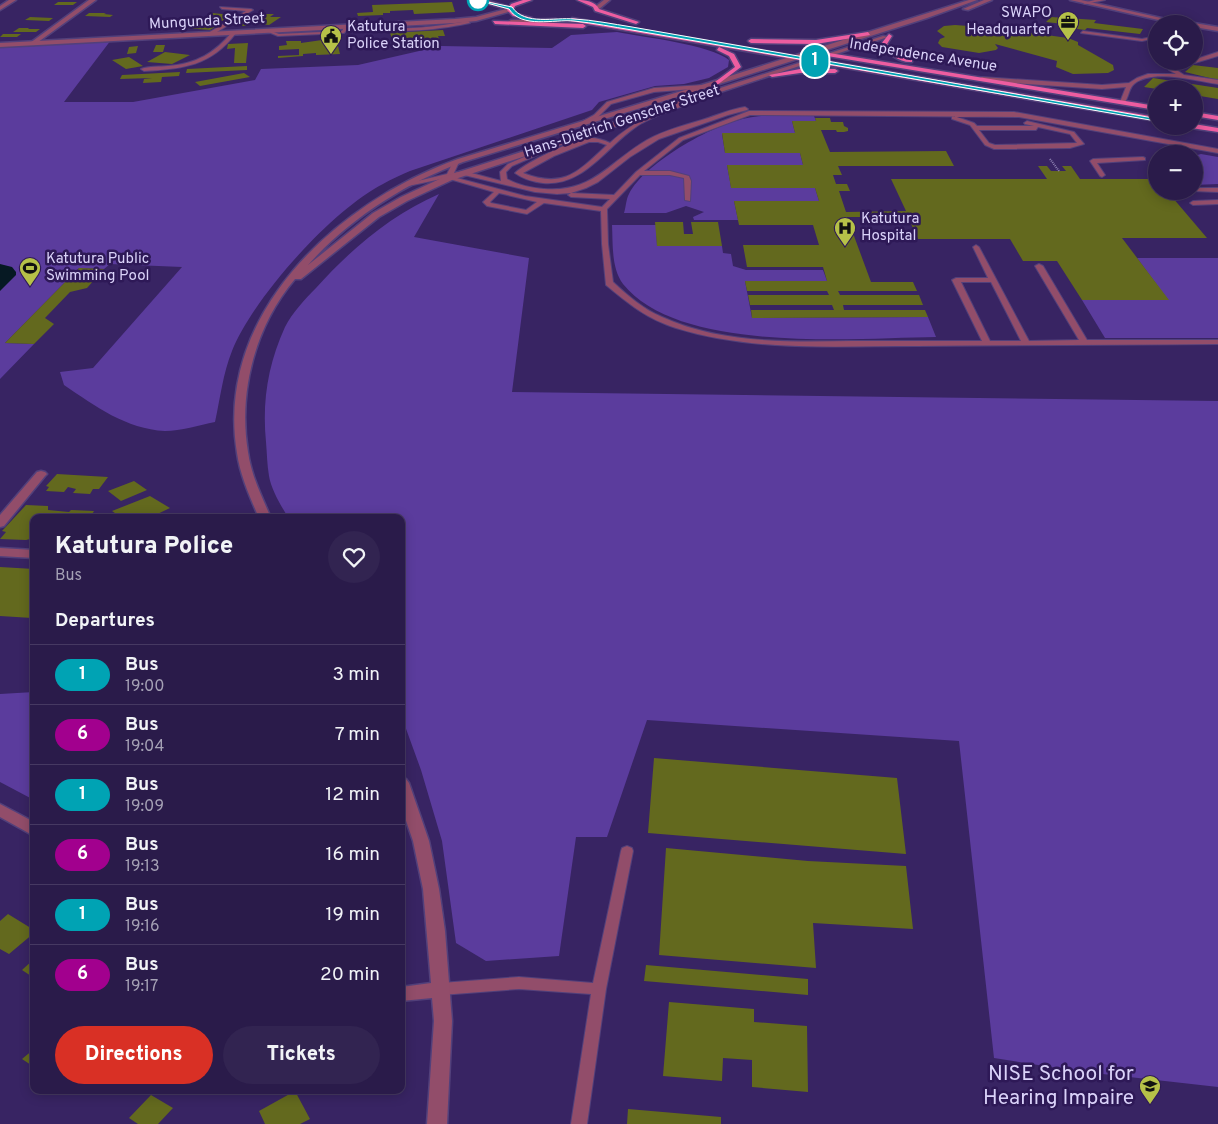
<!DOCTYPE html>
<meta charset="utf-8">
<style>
body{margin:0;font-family:Overpass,sans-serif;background:#322451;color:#f1f3f6;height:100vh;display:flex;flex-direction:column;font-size:19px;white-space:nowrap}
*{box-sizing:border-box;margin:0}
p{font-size:16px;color:#a5a1b5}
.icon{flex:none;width:28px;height:28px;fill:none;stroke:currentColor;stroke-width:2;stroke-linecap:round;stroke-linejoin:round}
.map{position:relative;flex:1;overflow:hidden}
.sheet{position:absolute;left:30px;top:514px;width:375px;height:580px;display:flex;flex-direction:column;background:#2a1b4a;border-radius:10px;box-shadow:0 2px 12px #0003,0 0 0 1px #463962}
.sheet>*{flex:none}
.badge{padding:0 10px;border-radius:16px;font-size:18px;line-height:32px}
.buttons{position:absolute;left:1148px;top:15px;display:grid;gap:10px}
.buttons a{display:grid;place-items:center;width:55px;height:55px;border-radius:50%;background:#2a1b4a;box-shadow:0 2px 12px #0003,0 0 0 1px #463962;font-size:25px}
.map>.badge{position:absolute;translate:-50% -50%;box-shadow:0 0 0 2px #fff}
h2{padding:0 25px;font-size:19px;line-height:45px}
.round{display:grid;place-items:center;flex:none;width:52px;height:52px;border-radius:26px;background:#322451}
.headline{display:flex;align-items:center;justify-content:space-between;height:85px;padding:0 25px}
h1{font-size:24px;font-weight:800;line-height:38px}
.button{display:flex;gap:10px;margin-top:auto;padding:10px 25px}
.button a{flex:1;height:58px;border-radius:30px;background:#d93025;color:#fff;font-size:20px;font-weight:800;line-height:58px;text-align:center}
.button a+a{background:#322451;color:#f1f3f6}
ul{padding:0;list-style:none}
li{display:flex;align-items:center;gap:15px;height:60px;padding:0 25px;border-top:1px solid #463962}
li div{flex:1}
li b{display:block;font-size:19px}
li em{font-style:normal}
li .badge{min-width:55px;font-weight:700;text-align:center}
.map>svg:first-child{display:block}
.green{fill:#5b3c9d}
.water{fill:#061923}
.building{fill:#63691e}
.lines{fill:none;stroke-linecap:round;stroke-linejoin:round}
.service-casing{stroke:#52407b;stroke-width:2}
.minor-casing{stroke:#52407b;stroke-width:3}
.tertiary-casing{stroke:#52407b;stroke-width:3}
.secondary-casing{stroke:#52407b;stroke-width:3}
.primary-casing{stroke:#52407b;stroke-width:3}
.path{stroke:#8e80b3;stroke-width:2;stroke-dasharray:1 1;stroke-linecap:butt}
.service{fill:#924d6a;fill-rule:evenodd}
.minor{fill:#924d6a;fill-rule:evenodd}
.tertiary{fill:#924d6a;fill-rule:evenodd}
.secondary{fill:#c65789;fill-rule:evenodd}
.primary{fill:#ed5da0;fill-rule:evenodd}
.line{fill:#00a3b4;stroke:#fff}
.stop-dot{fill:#fff;stroke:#00a3b4;stroke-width:2.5}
.labels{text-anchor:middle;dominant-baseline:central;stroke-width:5;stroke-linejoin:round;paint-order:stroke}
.far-poi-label{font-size:15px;fill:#dad2f9;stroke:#2e1957;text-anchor:start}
.far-street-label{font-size:15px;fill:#dad2f9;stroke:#2e1957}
.near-poi-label{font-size:21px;fill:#dad2f9;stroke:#2e1957;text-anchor:end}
</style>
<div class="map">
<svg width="1218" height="1124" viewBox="0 0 1218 1124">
<rect width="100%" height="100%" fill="#382463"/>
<path class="green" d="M617,32c26,5 94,13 112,28l-1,7 -19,11 -25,6 -29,2 -56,16 -7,8 -182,61c-9,4 -19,8 -27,13 -51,26 -130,114 -151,167 -9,22 -12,48 -17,71 -16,3 -34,9 -50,9 -39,-2 -70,-25 -101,-46l-4,-13 33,-4 89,-101 -72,-3 -6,5 -25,-1 -74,75 29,1 -34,35v-334l111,-5 -47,62h69l122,-22 6,-11 97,-4 83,-19 111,2 19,-13z
M814,116l2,5h-24l3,12 -73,1 3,19h75l3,12h-76l4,22 84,1 4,13h-85l4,19h-44l-1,-3 11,-5 -18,-6 -20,7h-42c2,-6 2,-14 5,-19 16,-32 89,-73 124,-77 20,-3 41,-1 61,-1z
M1201,154l17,3v27l-24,1v-29z
M439,194l-25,43 115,21 -17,134 706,9v686l-142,-16 -82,-13 -35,-317 -312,-21 -40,117h-31l-17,119 -73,5 -30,-18 -14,-102 -21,-71 -20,-55v-197l-113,-1c-7,-11 -17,-28 -19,-41 -2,-11 -2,-23 -3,-34 -4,-40 2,-78 19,-115 7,-14 20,-28 31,-39 35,-39 75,-73 123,-94z
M612,225h44l1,21h65l1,7 8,1 2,12 13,4h77l4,11h-82l7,37 176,-1 8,20c-82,1 -257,17 -313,-53 -12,-16 -10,-41 -11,-59z
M1137,258h81v80h-113l-23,-38h86z
M34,692v108l-34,-18v-88z"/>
<path class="water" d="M0,264l12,3 4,5v3l-16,16z"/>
<path class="building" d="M58,2h19l-4,3h-19z
M452,2l3,10 -41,2 -1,-4 -23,1v2h-7v2l-25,1 -1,-3 16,-1 -1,-7z
M89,13h17l-2,1 9,1 -3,2 -25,-1z
M212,13l20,2 -10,3 4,1 -3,2 -11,-1 6,-4h-10z
M259,14h15l-4,3h11l-12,8 -21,-2 -2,3h-13z
M30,17l23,1 -4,3 -24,-1z
M1051,17l45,3 -2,3 49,6 -3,5 -53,-6 -2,2 -15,-2 2,-3 -26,-3z
M189,20h7l-3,2 27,2 -10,6 -27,-2 4,-2 -8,-1z
M955,25l41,3 72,10 10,4v3l35,20 1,5 -6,3 -35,1 -17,-7 1,-6 -62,-17 3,4 -2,2 -17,3 -37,-6 -4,-4 2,-4 5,-2 -8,-6 7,-5z
M19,28h10l-1,1h12l-4,3h-23z
M443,30l2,6h-7l2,6 -40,2 -1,-6 -7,1 -2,-6z
M3,34h18l-4,3h-17z
M329,39l1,4 7,-1 3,12 -24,1v-2l-13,1v2l-25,2v-2l21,-1v-6l-20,1v-4l8,-1 -1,-4h15v2z
M248,43l-2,20h-12l1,-15 -8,1 1,-5z
M156,45h9l-2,7h-10z
M138,46l-2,7 -9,1 2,-7z
M165,52l25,3 -18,9 -25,-2z
M129,57l14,9 -17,3 -14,-9z
M1193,65l25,3v12l-33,-8z
M247,66v4l-61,3 1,-4z
M180,72l-1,4 -17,1 -1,5 -18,1 1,-4 8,-1 -32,1 2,-4z
M244,73l6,4 -50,9 -5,-4z
M1153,78l65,10v11l-24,-4v-6h-37l-13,-2z
M815,118h15l1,4h12l1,4 4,2v3l-4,1h-7l-1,-2h-15l9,22 116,-1 8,15h-116l4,9h-9l3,9h11l3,7h-11l7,21 60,-1 -15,-32h156l-9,-13h9l4,5h15l-4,-5h9l9,13h76v12h11l40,47h-85l47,62h-87l-25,-39h-34l-13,-22h-92l-10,-22h-61l24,65h42l4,9h-79l2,4h79l4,10h-80l1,5h81l3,7 -176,1 -1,-8h83l-2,-5h-82l-2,-10h81l-2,-4h-80l-2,-10h82l-4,-14h-76l-4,-22h76l-6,-20h-74l-5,-24h85l-4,-13h-84l-4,-23h76l-3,-12h-75l-3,-20h73l-3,-12h24z
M655,222h28l1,12h9l-2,-12h27l4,24h-65z
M79,268l25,1 -17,19 -17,4 -25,26 9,6 -20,20 -29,-1z
M57,474l51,3 -9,12h-6l-3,5 -17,-1 3,-4 -8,-2 -4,5 -18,-1 3,-4 -3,-1z
M134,481l13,9 -26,11 -13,-10z
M150,496l20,12 -21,10h-27l-10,-7z
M26,505l22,1v4l21,2 2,-2 23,1 -4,7h-56v20l-8,2 -26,-1 6,-7 -4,-1z
M0,567l34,2v47l-2,2 -32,-2z
M654,758l243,20 9,76 -258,-21z
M666,848l142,13 98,5 7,63 -100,-6 3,45 -157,-13z
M8,914l26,16v3l-25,21 -9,-5v-28z
M34,959v19l-12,-8z
M646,965l162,14v16l-164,-14z
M669,1002l85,7v13l53,4 1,66 -56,-5v-27l-29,-2 -1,23 -59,-5z
M34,1049v18l-12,-8z
M295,1091l15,28 -10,5h-35l-6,-13z
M151,1095l22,13 -15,16h-20l-9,-6z
M628,1109l93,8v7h-94z"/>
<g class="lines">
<g class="service-casing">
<path id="service" d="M1095,0h10l-20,4 -2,-1z
M220,7l31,2 2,1 -41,25h-4v-2l38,-22 -24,-2z
M468,21l2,2c-23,5 -77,13 -97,3l2,-1c29,7 64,1 93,-4z
M345,26l4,1 -5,6 -66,3 -12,-5 2,-1 11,4 63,-3z
M1083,31l59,8 14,-3v2l-14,3 -61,-8z
M232,32l4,1c-25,33 -53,36 -92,38l-3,-2c8,-3 19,-2 27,-3 28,-2 47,-13 64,-34z
M1218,52v4l-43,13 9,6 34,5v4c-22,-3 -66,-16 -84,0 -6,5 -5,15 -11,20l-3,-2 6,-15 -24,2 -120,-8 -3,-2 3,-2 120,8 27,-2 8,-5 11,-4h28l-7,-4v-2z
M703,85l2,1v2l-51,4 -43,12 -13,13 -10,5 -5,-1 11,-6 13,-13 47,-14z
M712,92l2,1v2c-24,9 -49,16 -72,28 -33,19 -56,64 -99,60 -9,-1 -20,-4 -28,-10 12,-11 59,-34 76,-35 6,0 13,2 19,5 29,-27 65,-39 102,-51zM589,142h9l9,3c-29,27 -43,44 -84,28l31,-17z
M745,107l3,2 -1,1 -19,5 -69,24 -29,18 -32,25 -12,6 -15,5 -14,1 -22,-2 -71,-17 -11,2 72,19 77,11 8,-8 -39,-2 -3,-2 3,-2 43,2 22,-23 43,-34 70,-27 265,1 204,37v4l-199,-36 -269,-2 -67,25 -39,31h26l19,5 2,5 -1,20 -5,-1 -1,-22 -14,-3h-30l-33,34 1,35 5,38c15,14 30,27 49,35 59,27 128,25 191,24 43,0 86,0 129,0l-30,-61 4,-2h32l-15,-31 3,-2 3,2 50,94 50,-1 -44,-74 4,-2 4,2 44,74h131v4c-101,1 -201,1 -302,2 -80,0 -163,6 -240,-18 -29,-9 -47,-24 -70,-43l-4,-41 -1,-33 -57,-8 -17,11 -40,-8 -4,-4 11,-10 -48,-14 -38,8 -3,-2 42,-10 6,-12 3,-2 3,2 -5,11 10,-2 37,10 -1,-9 8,-8 55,-24 3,2 -1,1 -53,23 -6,6 1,7c11,6 24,9 37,10 49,4 65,-27 103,-49 18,-10 38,-15 58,-21 13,-4 26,-10 40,-12zM499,193l38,9 -11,8 -35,-7 -1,-1zM961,282h30l30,59h-31z
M954,116l20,7 3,3h57l-9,-2 -1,-1 3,-2 47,11 10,12 -14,4 -76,1 -9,-4 -15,-20 -18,-6v-2zM1038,127l32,7 7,9 -82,2 -6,-2 -10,-13h57z
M1143,157l2,1v2l-48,3 8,12 -3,2 -2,-1 -10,-15 3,-2z
M1194,188h24v4l-26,-1h2z
M1218,200v4l-25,1 -3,-2 3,-2z
M627,846l5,2 1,3 -27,138 -19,135h-16l20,-130 -72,-5 -78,6 -5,-2 -2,-4 2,-4 5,-2 78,-6 74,6 28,-132 1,-3z"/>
</g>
<g class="minor-casing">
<path id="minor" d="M9,0h7l-16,10v-4z
M89,0h7l-62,45h-4v-2z
M604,0h6l-11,9h-4v-2z
M1070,0h11l107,24h-12z
M1194,23l24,4v4l-24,-4v-3h-2z
M41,471l4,1 2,2 -2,2 -41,50 -4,1v-12l37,-43z
M0,548l34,2v8l-34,-2z"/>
</g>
<g class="tertiary-casing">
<path id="tertiary" d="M969,0h8l-50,18 -214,68 -250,76c-58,21 -114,57 -155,103l65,-52 28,-16 45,-21 437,-140 5,1 -436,143 -45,21 -28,16 -78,62h-6c-40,47 -57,113 -47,173 3,23 14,45 23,66h-12c-9,-21 -19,-43 -22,-65 -23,-140 101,-251 221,-294l250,-76z
M984,0h8l-24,10 -5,-1z
M510,8l2,3 -36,10 -21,2 -455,24v-4l455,-24 21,-2z
M556,19l2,3 -47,2 -3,-2 3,-2z
M401,778l5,1 3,4 20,58 10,48 6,42 7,90 -5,103h-20l7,-103 -2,-23 -31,3v-14l30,-4 -8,-94 -10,-48 -12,-35z
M0,804l34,18v14l-34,-19z"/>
</g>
<g class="secondary-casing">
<path id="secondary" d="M475,0h10l28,8 -3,2z"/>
</g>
<g class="primary-casing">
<path id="primary" d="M523,0h9l-17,6 -2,4 4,4 15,4v2l-19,-4 -6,-6 4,-6z
M577,0c8,0 18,1 22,9l40,13 -3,2 -41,-13 -2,-4z
M572,18l584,99v4l-586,-100z
M493,21l90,3 3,2 -3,2 -88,-4z
M868,32l2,3 -54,9 -65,-1 -3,-2 3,-2 65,1z
M889,34l3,2 -5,8c6,9 15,12 25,16v2c-12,1 -24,-8 -31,-18z
M719,47l15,7 7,13 -24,18 -2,-1v-2l20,-15 -6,-11 -12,-6z
M823,52l333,54v4l-335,-55 -1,-1z
M800,69h35l3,2 -3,2h-35l-28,4 -3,-2z
M1194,112l24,4v4l-24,-4z
M1194,124l24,4v4l-27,-4z"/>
</g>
<path class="path" d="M1050,159l9,12"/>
<use href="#service" class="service"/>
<use href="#minor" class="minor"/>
<use href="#tertiary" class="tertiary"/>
<use href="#secondary" class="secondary"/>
<use href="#primary" class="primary"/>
</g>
<path class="line" d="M476,0h2l34,7c13,19 43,10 62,12 19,1 39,5 58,8l527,92 -3,2 -524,-91c-19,-3 -38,-7 -58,-9 -20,-2 -52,8 -65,-12z"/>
<defs>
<g id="office-pin" transform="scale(1.125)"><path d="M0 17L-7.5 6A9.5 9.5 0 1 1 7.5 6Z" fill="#b6c148" stroke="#2e1957"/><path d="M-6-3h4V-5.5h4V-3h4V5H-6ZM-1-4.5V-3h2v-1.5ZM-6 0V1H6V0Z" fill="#111"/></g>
<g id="civic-pin" transform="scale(1.125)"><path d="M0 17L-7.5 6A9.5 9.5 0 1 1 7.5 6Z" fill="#b6c148" stroke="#2e1957"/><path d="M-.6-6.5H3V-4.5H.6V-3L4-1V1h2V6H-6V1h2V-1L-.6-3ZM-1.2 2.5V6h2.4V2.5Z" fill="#111"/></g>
<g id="hospital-pin" transform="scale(1.125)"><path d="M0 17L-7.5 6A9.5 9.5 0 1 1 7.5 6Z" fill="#b6c148" stroke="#2e1957"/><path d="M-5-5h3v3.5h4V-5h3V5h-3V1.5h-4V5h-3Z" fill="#111"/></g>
<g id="stadium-pin" transform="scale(1.125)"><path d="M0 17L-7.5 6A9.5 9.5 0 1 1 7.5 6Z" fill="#b6c148" stroke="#2e1957"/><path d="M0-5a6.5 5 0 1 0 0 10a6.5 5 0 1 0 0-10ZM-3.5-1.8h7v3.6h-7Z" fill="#111"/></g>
<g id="school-pin" transform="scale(1.125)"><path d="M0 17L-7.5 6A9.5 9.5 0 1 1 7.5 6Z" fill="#b6c148" stroke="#2e1957"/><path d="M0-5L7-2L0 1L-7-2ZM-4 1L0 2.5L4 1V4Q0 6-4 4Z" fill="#111"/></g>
</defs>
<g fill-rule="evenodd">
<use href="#office-pin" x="1068" y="22"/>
<use href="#civic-pin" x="331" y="36"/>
<use href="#hospital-pin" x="845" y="228"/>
<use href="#stadium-pin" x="30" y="268"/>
<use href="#school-pin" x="1150" y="1086"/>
</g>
<circle class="stop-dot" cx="478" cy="0" r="10"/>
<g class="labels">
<g class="far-poi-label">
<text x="1052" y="13" text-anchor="end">SWAPO<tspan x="1052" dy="17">Headquarter</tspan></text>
<text x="347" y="27">Katutura<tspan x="347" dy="17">Police Station</tspan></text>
<text x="861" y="219">Katutura<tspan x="861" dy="17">Hospital</tspan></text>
<text x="46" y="259">Katutura Public<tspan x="46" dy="17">Swimming Pool</tspan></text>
</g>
<g class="far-street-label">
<text transform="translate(207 22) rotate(-3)">Mungunda Street</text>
<text transform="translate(923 56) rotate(9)">Independence Avenue</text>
<text transform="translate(622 122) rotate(-18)">Hans-Dietrich Genscher Street</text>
</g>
<g class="near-poi-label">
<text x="1134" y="1074">NISE School for<tspan x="1134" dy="24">Hearing Impaire</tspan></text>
</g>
</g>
</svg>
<div class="buttons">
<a><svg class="icon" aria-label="locate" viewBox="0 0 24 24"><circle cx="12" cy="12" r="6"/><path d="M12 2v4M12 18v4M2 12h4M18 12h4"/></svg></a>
<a>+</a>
<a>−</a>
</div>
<b class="badge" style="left:815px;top:61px;background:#00a3b4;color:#fff">1</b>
<section class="sheet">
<div class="headline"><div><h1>Katutura Police</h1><p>Bus</p></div><a class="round"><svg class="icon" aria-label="heart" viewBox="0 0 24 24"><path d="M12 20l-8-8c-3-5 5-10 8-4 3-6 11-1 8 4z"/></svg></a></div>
<h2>Departures</h2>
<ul>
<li><span class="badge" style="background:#00a3b4;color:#fff">1</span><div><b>Bus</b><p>19:00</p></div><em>3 min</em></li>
<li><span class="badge" style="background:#a2008e;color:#fff">6</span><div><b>Bus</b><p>19:04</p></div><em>7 min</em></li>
<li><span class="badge" style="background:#00a3b4;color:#fff">1</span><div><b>Bus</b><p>19:09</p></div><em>12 min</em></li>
<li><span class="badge" style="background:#a2008e;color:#fff">6</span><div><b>Bus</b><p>19:13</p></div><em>16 min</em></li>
<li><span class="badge" style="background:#00a3b4;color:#fff">1</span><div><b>Bus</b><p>19:16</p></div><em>19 min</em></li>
<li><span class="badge" style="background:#a2008e;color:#fff">6</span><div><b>Bus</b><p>19:17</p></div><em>20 min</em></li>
</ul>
<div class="button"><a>Directions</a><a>Tickets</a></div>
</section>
</div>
